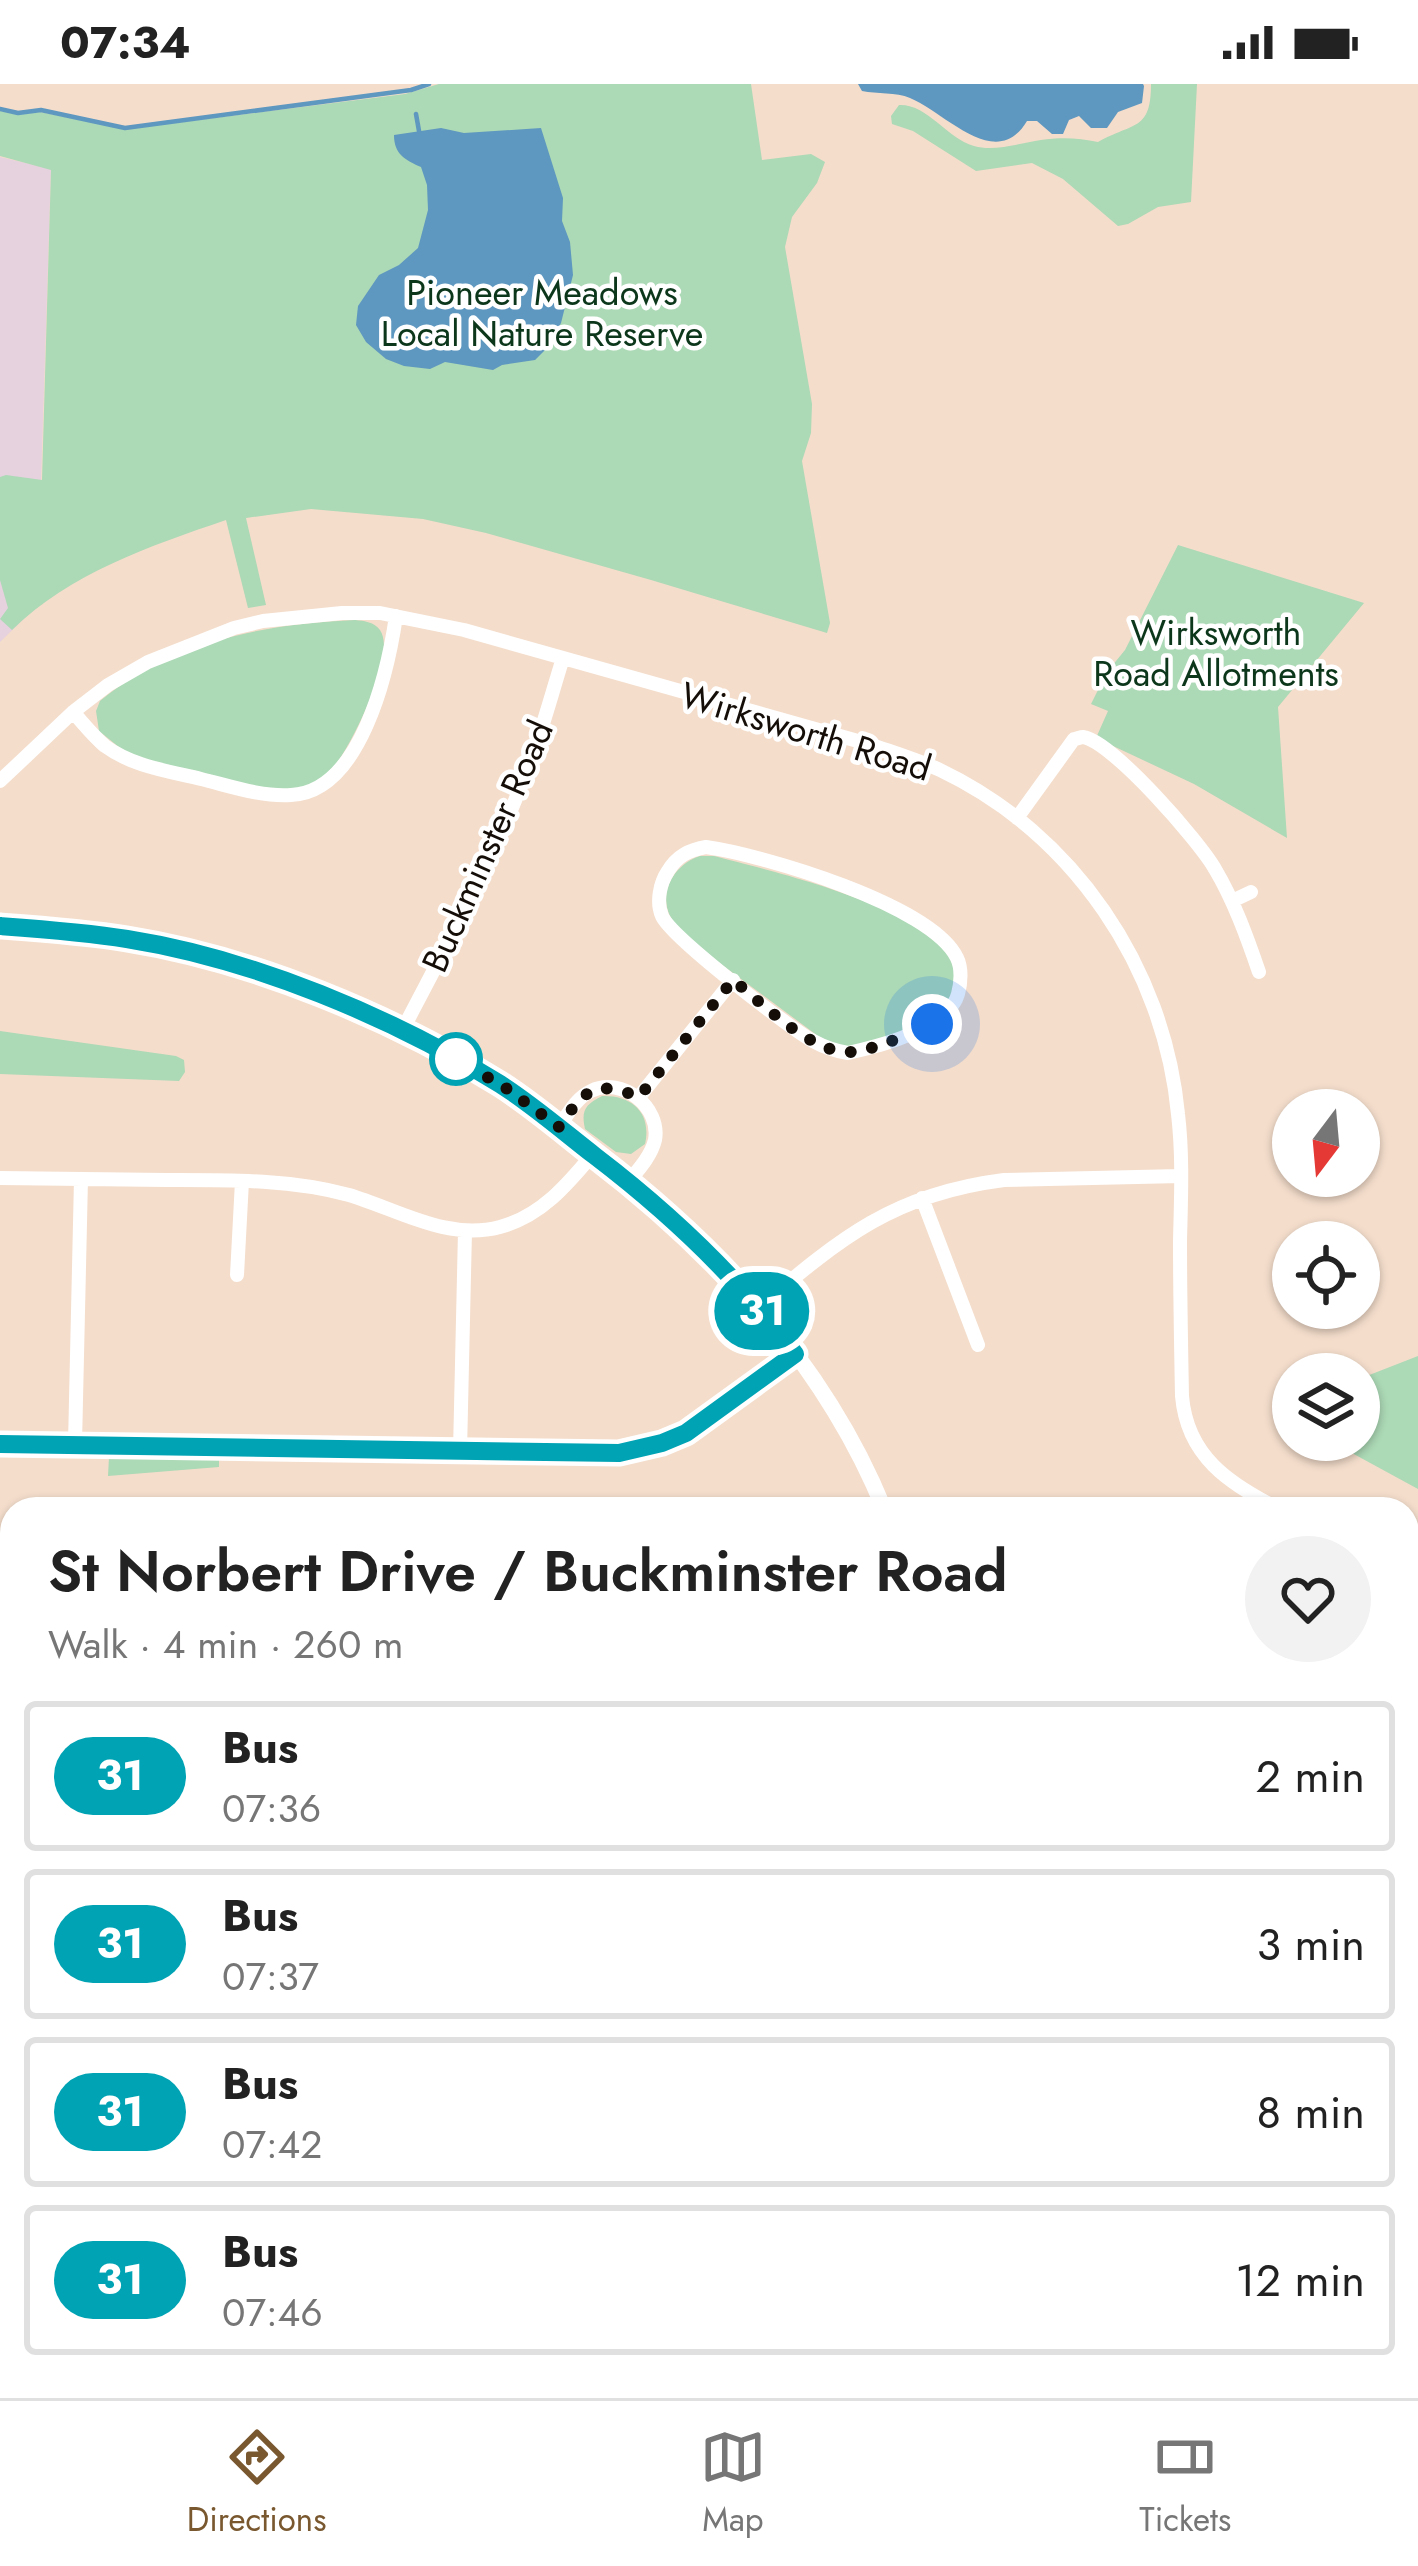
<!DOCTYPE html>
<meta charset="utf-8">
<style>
body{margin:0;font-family:Jost,sans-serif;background:#f2f2f2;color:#222;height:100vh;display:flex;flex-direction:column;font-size:45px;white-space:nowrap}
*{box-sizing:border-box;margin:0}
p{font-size:39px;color:#767676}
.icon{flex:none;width:66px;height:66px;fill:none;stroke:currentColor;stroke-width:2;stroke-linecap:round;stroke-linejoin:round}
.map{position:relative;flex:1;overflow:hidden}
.side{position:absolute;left:0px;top:1413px;width:1419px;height:903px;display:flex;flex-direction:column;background:#fff;border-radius:36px 36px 0 0;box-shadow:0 3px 9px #0004}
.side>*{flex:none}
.badge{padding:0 24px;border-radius:39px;font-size:42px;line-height:78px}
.needle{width:78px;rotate:196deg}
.buttons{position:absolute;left:1272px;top:1005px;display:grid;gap:24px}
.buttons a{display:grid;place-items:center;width:108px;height:108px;border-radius:50%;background:#fff;box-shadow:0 3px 9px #0004;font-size:60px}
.you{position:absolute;width:60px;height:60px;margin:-30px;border:9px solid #fff;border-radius:50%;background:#1a73e8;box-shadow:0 0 0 18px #1a73e833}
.map>.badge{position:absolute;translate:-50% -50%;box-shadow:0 0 0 6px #fff}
.round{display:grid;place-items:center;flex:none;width:126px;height:126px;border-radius:63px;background:#f2f2f2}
.head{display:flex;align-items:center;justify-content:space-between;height:204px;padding:0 48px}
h1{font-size:57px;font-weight:600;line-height:90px}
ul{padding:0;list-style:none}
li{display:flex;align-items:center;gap:36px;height:150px;margin:0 24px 18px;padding:0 24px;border:6px solid #e0e0e0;border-radius:12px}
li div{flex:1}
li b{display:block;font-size:45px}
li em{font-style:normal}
li .badge{min-width:132px;font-weight:700;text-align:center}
.status{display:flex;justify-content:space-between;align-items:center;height:84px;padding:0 60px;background:#fff;direction:ltr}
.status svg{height:33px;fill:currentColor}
.menu{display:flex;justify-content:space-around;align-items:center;height:168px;border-top:3px solid #e0e0e0;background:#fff;font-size:33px;color:#767676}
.menu a{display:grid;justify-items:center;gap:6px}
.menu .on{color:#79582f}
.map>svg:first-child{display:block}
.education{fill:#e6d1de}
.green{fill:#acd9b6}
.water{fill:#5e97bf}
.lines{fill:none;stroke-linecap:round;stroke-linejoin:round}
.stream{stroke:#5e97bf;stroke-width:4.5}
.minor{stroke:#fff;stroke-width:14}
.tertiary{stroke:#fff;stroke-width:16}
.primary{stroke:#fff;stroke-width:21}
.line-casing{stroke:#fff;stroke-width:27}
.line{stroke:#00a3b4;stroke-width:18}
.walk{stroke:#150e08;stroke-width:12;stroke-dasharray:0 21.6}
.stop-dot{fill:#fff;stroke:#00a3b4;stroke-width:6}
.labels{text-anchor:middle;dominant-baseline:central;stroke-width:9;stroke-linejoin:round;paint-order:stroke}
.park-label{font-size:36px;fill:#0c371b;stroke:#fff}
.street-label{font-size:36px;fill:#150e08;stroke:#fff}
</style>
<div class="status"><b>07:34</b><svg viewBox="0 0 49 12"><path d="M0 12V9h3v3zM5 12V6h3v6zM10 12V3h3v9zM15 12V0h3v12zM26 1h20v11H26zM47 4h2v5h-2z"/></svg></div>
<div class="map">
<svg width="1418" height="2314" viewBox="0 0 1418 2314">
<rect width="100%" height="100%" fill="#f4ddcb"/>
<path class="education" d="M0,73l51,12 -14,437 -37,36z"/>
<path class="green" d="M439,0h312l11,76 49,-6 14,8 -8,21 -25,34 -7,30 27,157 -1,29 -9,28 28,162 -3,10 -176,-53 -165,-47 -63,-14 -112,-10 -65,9 20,87 -18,3 -22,-88c-76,26 -156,53 -214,110l-12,-11 8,-11 -8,-28v-103l6,-2 36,5 9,-310 -51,-14v-45l23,3 17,-2 86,17 279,-35z
M1151,0h46l-6,118 -33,5 -30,17 -10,2 -55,-47 -31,-16 -56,8 -63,-40 -21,-7 -1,-8 8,-11c29,-1 47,33 75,41 21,6 46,-3 67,-6 19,-3 39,-2 57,2 36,-20 53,-11 53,-58z
M1178,461l186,58 -86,104 9,131 -93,-54 -98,-46 12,-27 -17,-7 16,-32 18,-22z
M355,536c10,1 19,2 25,10 17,24 -26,108 -41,130 -8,11 -22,24 -36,28 -34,9 -127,-21 -165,-29l-13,-7 -26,-21 -3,-20 4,-10c71,-60 166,-77 255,-81z
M700,772h14c58,15 205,49 236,102 27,47 -41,73 -75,82 -11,3 -25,9 -36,7 -2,-1 -15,-7 -17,-8l-124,-92c-10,-9 -20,-17 -27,-29 -14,-26 4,-54 29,-62z
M0,947l176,25 8,4 1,12 -6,9 -179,-7z
M602,1012c30,-1 50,17 43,48l-14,10 -15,-2 -31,-23c-4,-19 0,-24 17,-33z
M1418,1272v133l-90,-49h31v-61z
M109,1373l110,2v8l-111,9z"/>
<path class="water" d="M858,0h285l1,2 -2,17 -24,9 -11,16h-16l-12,-12 -10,4 -6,14h-11l-15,-13h-10c-31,52 -82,-9 -117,-23 -14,-6 -33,-4 -48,-7z
M441,44l23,5 77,-5 22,70 -1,23 8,21 3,33 -12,48 -13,24 -13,13 -33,5 -9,5 -48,-8 -15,7 -26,-3 -18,-7 -20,-17 -10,-17 2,-19 21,-31 20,-10 19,-17 10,-38 -1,-25 -6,-18c-16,-7 -27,-13 -27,-32z"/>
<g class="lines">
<path class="stream" d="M0,25l18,4 23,-3 84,18 286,-38 18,-6
M416,30l3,17"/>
<path class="minor" d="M73,628c10,11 20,24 32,34 27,20 63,25 96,33 29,7 60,18 90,16 70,-3 97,-124 105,-179
M0,697l73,-69 35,-27 40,-23 86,-34 29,-7 79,-8h38l84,17 408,115c23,8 46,15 68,25 134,64 224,197 238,344 5,42 3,85 2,127 0,52 1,103 2,155 5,60 47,88 97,113
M1017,734l57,-79c3,0 6,-2 9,-2 29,4 117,105 132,132 19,32 32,68 44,103
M706,763c57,8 226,58 251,111 5,10 4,25 1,36 -10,35 -78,52 -110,59 -13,-2 -24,-6 -35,-12 -25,-14 -142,-104 -151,-125 -6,-14 -2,-33 6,-45 9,-15 21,-21 38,-24z
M1232,817l19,-9
M402,947c44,-84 90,-169 124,-258 15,-38 25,-77 37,-115
M639,1013l94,-117
M559,1043c9,-13 17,-29 32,-36 31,-15 70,16 64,49 -4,16 -16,29 -26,41
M0,1094c55,1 111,1 166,2 61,0 124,-1 183,15 50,15 98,46 151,32 41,-11 67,-42 93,-73
M922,1114l56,147
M237,1191l5,-94
M759,1223c82,-69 134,-113 245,-127l177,-4
M75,1360l6,-265
M0,1361l619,7 43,-9 24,-10 109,-79
M460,1368l5,-221
M1052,1422l1,3
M1407,1535l11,21
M0,1550l12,1
M0,1620l12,2
M1407,1735l11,-16
M1407,1759l11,12
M1407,1976l11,-1
M0,2146l12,-3
M1407,2155l11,-1
M0,2214l10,50 -10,3
M163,2304l2,10
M368,2304l3,10
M1273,2312l82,-5 28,7
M954,2314l5,-10 22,10"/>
<path class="tertiary" d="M0,842c42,3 85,6 127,13 70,11 144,34 209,61 58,24 119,53 170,88 30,21 58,44 87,66 19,15 40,28 58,44 97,86 184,190 233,311
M739,2314l5,-10"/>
<path class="primary" d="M0,1853l12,2
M1407,1939l11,-1"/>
</g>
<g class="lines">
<g class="line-casing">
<path id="line" d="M0,842c42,3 85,6 127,13 126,20 265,78 373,145 33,21 64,48 95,72 76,58 143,121 200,198l-109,79 -24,10 -43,10 -619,-9"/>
</g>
<use href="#line" class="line"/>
<path class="walk" d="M456,975l-3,-1 50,28 56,41c26,-37 34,-48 80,-30l94,-117c28,22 81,76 119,72 26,-3 55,-18 80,-28"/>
</g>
<circle class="stop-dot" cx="456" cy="975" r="24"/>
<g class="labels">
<g class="park-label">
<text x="542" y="208">Pioneer Meadows<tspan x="542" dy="41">Local Nature Reserve</tspan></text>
<text x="1216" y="548">Wirksworth<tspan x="1216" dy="41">Road Allotments</tspan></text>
</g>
<g class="street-label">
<text transform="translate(806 647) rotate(17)">Wirksworth Road</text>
<text transform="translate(487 762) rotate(-66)">Buckminster Road</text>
</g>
</g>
</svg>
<div class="buttons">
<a><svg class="needle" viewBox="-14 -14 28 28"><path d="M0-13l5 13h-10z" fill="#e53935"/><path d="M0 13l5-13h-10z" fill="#767676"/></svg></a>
<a><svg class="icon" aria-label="locate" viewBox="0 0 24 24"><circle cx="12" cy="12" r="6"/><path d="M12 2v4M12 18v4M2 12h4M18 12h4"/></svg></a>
<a><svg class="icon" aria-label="layers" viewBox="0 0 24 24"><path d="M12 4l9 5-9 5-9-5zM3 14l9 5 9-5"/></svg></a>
</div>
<div class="you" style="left:932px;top:940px"></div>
<b class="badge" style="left:762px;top:1227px;background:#00a3b4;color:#fff">31</b>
<section class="side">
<div class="head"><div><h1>St Norbert Drive / Buckminster Road</h1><p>Walk · 4 min · 260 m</p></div><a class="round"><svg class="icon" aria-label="heart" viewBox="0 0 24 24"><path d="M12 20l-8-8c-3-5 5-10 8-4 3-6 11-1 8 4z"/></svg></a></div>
<ul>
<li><span class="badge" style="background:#00a3b4;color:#fff">31</span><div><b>Bus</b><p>07:36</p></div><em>2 min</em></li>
<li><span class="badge" style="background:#00a3b4;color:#fff">31</span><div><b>Bus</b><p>07:37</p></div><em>3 min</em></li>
<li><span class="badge" style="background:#00a3b4;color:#fff">31</span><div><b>Bus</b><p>07:42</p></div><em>8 min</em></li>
<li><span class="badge" style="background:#00a3b4;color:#fff">31</span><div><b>Bus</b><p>07:46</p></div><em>12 min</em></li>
</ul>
</section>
</div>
<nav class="menu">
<a class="on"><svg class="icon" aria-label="directions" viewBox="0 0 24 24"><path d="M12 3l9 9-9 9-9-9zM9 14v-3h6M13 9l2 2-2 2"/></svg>Directions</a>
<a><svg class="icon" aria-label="map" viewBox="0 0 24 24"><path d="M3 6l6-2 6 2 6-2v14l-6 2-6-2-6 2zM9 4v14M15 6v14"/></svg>Map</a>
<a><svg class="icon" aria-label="tickets" viewBox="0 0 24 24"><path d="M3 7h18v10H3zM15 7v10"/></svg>Tickets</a>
</nav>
